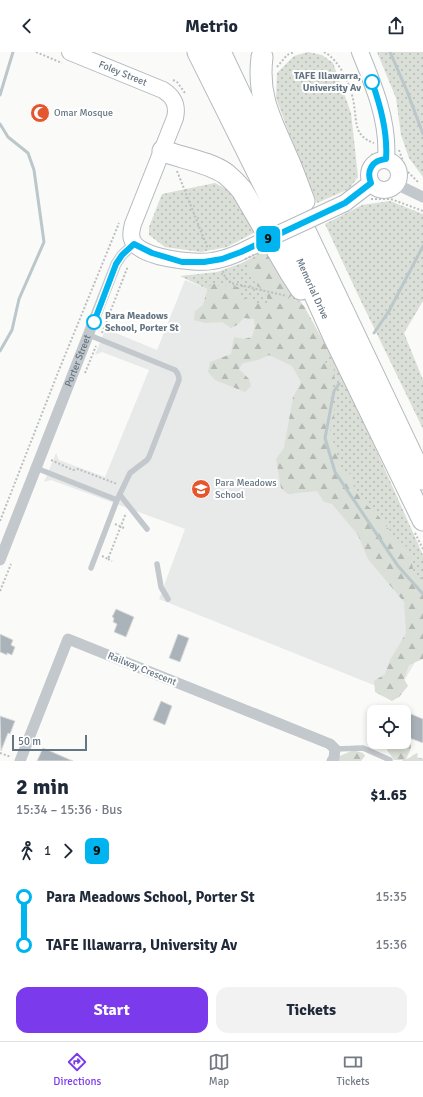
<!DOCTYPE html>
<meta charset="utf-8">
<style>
body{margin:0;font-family:Signika,sans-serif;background:#f2f2f3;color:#1f2937;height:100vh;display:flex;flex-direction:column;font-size:15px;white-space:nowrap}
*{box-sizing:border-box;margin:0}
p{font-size:13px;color:#747a83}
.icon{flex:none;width:22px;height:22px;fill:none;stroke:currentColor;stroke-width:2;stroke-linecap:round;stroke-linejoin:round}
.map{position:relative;height:709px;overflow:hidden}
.details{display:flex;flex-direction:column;background:#fff;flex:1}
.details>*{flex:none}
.badge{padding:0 8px;border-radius:6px;font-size:14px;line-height:26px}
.tools{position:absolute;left:367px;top:653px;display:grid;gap:8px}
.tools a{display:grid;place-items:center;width:44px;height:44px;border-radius:8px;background:#fff;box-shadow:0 2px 6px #0003;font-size:20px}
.scale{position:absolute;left:12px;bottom:10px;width:75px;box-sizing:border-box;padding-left:4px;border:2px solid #657683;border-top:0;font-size:11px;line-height:14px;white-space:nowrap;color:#657683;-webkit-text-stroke:3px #fff;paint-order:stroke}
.map>.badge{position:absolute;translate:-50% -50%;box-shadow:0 0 0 2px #fff}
.legs{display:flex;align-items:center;gap:6px;height:44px;padding:0 16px;font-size:13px}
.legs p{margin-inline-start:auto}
.overview{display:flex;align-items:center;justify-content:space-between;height:68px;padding:0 16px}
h1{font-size:22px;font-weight:700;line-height:30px}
.primary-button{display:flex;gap:8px;margin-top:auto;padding:8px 16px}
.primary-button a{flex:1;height:46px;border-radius:12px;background:#7c3aed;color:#fff;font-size:16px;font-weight:700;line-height:46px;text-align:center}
.primary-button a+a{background:#f2f2f3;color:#1f2937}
ul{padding:0 16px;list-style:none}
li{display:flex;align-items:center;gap:14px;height:48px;font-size:15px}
li i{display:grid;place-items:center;width:6px;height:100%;margin:0 5px;background:currentColor}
li i::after{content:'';width:10px;height:10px;margin:-5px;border:3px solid;border-radius:50%;background:#fff}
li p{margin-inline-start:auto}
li:first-child i{background:linear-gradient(#0000 50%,currentColor 0)}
li:last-child i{background:linear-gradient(currentColor 50%,#0000 0)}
header{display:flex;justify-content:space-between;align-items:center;height:52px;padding:0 16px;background:#fff;font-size:18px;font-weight:700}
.menu{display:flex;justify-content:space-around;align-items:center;height:56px;border-top:1px solid #e0e1e3;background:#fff;font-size:11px;color:#747a83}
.menu a{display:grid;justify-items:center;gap:2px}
.menu .active{color:#7c3aed}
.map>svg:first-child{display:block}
.built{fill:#e8e9e9}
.grass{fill:url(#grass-dots)}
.forest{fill:url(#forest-firs)}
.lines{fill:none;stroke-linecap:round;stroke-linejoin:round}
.stream{stroke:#bbc7cb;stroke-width:3}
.building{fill:#aab3b9;stroke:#dcdcda}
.secondary-casing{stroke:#b3babf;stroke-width:18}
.motorway-casing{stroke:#b4b9bd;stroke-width:23}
.path{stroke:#bbbfc2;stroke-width:2;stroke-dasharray:2 2;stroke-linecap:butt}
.service{stroke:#c3c8cc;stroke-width:5.5}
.minor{stroke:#c3c8cc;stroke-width:11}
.secondary{stroke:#fff;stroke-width:16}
.motorway{stroke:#fff;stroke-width:21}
.secondary-bridge-casing{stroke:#b3babf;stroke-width:18;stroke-linecap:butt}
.path-bridge{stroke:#bbbfc2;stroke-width:2;stroke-dasharray:2 2;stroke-linecap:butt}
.secondary-bridge{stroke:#fff;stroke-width:16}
.line-1-casing{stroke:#fff;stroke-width:9}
.line-1{stroke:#00b5ef;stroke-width:6}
.stop-1-dot{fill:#fff;stroke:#00b5ef;stroke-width:2}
.labels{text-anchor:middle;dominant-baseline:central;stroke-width:4;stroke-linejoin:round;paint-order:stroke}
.street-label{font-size:10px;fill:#657683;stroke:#fff}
.stop-label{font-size:10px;font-weight:bold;fill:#657683;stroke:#fff;text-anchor:end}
.poi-label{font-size:10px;fill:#657683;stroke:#fff;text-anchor:start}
</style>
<header><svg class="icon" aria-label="back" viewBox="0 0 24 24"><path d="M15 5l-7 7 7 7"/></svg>Metrio<svg class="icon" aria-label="share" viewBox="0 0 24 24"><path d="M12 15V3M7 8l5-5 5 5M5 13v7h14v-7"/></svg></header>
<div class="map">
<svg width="423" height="709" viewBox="0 0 423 709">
<defs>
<pattern id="grass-dots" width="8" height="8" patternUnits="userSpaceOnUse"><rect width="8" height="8" fill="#dadfd7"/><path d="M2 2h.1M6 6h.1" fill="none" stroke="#b4b9b4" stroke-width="1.8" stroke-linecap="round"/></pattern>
<pattern id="forest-firs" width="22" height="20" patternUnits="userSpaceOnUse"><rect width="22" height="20" fill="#dadfd7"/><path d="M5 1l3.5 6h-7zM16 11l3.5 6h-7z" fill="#b4b9b4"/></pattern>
</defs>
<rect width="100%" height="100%" fill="#fafaf8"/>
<path class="built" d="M185,228l65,27 58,39 115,269v34l-27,45 -237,-95 26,-70 -134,-49 -7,2 12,-29 3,7 46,17 44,-107 -47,-18 -7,3 12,-30 4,6 46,19z"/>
<path class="grass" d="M308,0l14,3 11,8 18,50 7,64 -9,12 -32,14 -24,-59 -17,-46 1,-25 17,-17z
M377,0h46v125l-14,-19 -8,-23 -5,-37z
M215,131l28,15 20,30 -36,19 -26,5 -36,-5 -16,-12v-8l13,-33z
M390,149l33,13v87l-19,32 19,47v49l-64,-132 -34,-73 37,-19z
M271,195l65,119 37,77 50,112v58l-105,-147 8,-69 -49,-74 -97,-47 37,-4 25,-9z"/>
<path class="forest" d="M267,201l11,6 18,32 -8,8 8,1 8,6 27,49 -7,3 2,6 6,2 3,6 -5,24 5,16 -5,20 12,37 10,6 1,10 11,18 12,10 19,24 14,12 5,25 9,6v79l-14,6 -5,14 4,7 -9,11 -7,4 -17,-9 -1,-11 11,-7 5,-14 16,-27 -2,-31 -36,-43 -10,-24 -26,-31 -8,-2 -7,-11 -29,3 -7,-6 -5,-29 8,-11 9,-51 8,-15 -9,-16 -23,-11 -11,5 -15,3 -4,6 10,10 2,7 -6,6 -30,-12 -7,-8 2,-10 21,-8 3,-17 10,2 8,-2 3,-10 -1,-8 -10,-1 -7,7 -6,3 -9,-6 -17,1 -11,-3 1,-9 8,-6 5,-18 7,-4 5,4 5,-1 2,-2 14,4v9l27,10 -1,-11 -19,-22v-12z
M390,655h11l2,4 -1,1h-23z
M404,684c11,6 7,13 2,23 5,-1 7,-5 12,-6l-1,4 6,2v2h-21l1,-1h-9l-7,-10 -1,-8h18z
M353,698l10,3 2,3 -4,5h-31c7,-5 16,-7 23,-11z"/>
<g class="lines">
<path class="stream" d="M390,0l17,39 16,43
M0,43l13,-43
M0,72l8,13 20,16 6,17 10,72 -25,57 -7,31 -12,21
M374,281l15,-22 34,-65
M339,332l-5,7 -9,47 10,34 63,94 25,28"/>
</g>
<path class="building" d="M116,557l18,8 -8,20 -12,-5 3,-8 -4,-2 1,-4 -2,-1z
M0,582l13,6 -2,5 4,2 -3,8 -5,-2v2l-7,-3z
M178,582l11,4 -9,24 -11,-4z
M161,649l11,5 -7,19 -12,-5z
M404,659l19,8v24l-19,-7z
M0,664l15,5 -5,13 -2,-1 -7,18z
M43,696l30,13h-36z"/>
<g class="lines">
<g class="secondary-casing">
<g id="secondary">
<path id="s2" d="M70,0l93,38c11,7 15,15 12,28l-42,106c-1,4 -3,10 -1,15 5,19 63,25 80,22 17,-2 33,-11 49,-19"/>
<path d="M360,0c14,34 29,70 26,107"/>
<circle cx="384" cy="123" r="15"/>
<path d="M345,151l26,-20"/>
</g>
</g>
<g class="motorway-casing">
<g id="motorway">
<path id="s3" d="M198,0l81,163 55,122 89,183"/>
<path d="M220,0l203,427"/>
<path d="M262,5c-5,40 9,63 24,98 7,15 12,31 18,46"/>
<path d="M163,99c19,7 46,11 63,23 6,5 11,10 16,16l48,82 11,17"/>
</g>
</g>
<path class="path" d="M36,0l26,11
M324,0c16,8 28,36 30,53 3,18 0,31 20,38
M277,15l10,-12 7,-3
M173,28l4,2 8,11
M399,98l7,20 13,13
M177,119l31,78
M362,121l11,-20
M371,147h20l32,12
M223,219l2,6 6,6 56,13
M102,281l26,-67
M85,321l11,-27
M51,408l22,10 5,-1 39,15
M0,469l59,-151 60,-147
M115,472l9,4
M415,481l8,16
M102,504l6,3 18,-46
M108,507l4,2
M0,539l11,-27
M0,701l11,4"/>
<path class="service" d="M89,283l86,35c3,3 4,6 4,10l-30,77 -2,3 -17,13 -13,27
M36,416l81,32 -26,68
M120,443l27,34
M157,512l4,23 7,12
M335,697l28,-1 27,12"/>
<g class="minor">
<path d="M396,132l27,13"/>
<path id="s1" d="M0,508l116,-296 6,-9 12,-11"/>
<path d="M20,709l48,-122 262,105 5,5 -1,9 -2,3"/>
</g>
<use href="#secondary" class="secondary"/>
<use href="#motorway" class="motorway"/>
<g class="secondary-bridge-casing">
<path id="secondary-bridge" d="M261,190l84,-39"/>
</g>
<path class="path-bridge" d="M245,207l11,-5"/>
<use href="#secondary-bridge" class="secondary-bridge"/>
</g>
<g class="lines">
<g class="line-1-casing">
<path id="line-1" d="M94,270l22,-58 6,-9 12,-11 18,9 30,9h22l18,-3 19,-7 104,-49 26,-20c-5,-12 1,-23 15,-24 2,-26 -5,-52 -14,-77"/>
</g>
<use href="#line-1" class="line-1"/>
</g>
<defs>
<g id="mosque-disc" transform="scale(1)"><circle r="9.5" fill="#e4572e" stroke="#fff"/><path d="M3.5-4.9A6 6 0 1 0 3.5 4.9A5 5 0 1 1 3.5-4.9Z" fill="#fff"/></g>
<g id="school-disc" transform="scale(1)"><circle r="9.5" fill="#e4572e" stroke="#fff"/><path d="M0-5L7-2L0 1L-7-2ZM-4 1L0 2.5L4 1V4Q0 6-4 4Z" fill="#fff"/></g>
</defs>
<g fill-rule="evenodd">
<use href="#mosque-disc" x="40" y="61"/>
<use href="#school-disc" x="201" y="437"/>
</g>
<g class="stop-1-dot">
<circle cx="372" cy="30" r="7"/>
<circle cx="94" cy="270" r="7"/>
</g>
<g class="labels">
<g class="street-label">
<text stroke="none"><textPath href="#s2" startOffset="57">Foley Street</textPath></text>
<text stroke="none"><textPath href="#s3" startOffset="263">Memorial Drive</textPath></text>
<text stroke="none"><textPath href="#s1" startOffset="214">Porter Street</textPath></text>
<text transform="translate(142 617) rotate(22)">Railway Crescent</text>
</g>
<g class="stop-label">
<text x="361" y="24">TAFE Illawarra,<tspan x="361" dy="12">University Av</tspan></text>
<text x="105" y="264" text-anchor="start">Para Meadows<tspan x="105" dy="12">School, Porter St</tspan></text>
</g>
<g class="poi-label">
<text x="54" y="61">Omar Mosque</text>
<text x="215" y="431">Para Meadows<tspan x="215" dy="12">School</tspan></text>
</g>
</g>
</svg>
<div class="tools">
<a><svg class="icon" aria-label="locate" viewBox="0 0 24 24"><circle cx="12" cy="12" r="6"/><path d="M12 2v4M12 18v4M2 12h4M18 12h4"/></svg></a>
</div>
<div class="scale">50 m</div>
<b class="badge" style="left:268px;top:187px;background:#00b5ef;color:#111">9</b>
</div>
<section class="details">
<div class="overview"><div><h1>2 min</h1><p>15:34 – 15:36 · Bus</p></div><b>$1.65</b></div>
<div class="legs"><svg class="icon" aria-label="walk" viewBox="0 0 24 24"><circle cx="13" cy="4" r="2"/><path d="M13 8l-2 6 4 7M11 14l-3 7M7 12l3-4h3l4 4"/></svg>1<svg class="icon" aria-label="forward" viewBox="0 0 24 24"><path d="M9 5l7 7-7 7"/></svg><b class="badge" style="background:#00b5ef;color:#111">9</b></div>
<ul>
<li><i style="color:#00b5ef"></i><b>Para Meadows School, Porter St</b><p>15:35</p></li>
<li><i style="color:#00b5ef"></i><b>TAFE Illawarra, University Av</b><p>15:36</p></li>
</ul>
<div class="primary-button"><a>Start</a><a>Tickets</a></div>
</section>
<nav class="menu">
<a class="active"><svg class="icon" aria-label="directions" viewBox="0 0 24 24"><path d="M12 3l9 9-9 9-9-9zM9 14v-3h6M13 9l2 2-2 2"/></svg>Directions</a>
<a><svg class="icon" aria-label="map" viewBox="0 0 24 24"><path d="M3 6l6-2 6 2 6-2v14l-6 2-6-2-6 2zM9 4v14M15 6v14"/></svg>Map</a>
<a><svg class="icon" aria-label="tickets" viewBox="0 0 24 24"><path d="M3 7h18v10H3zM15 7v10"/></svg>Tickets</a>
</nav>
